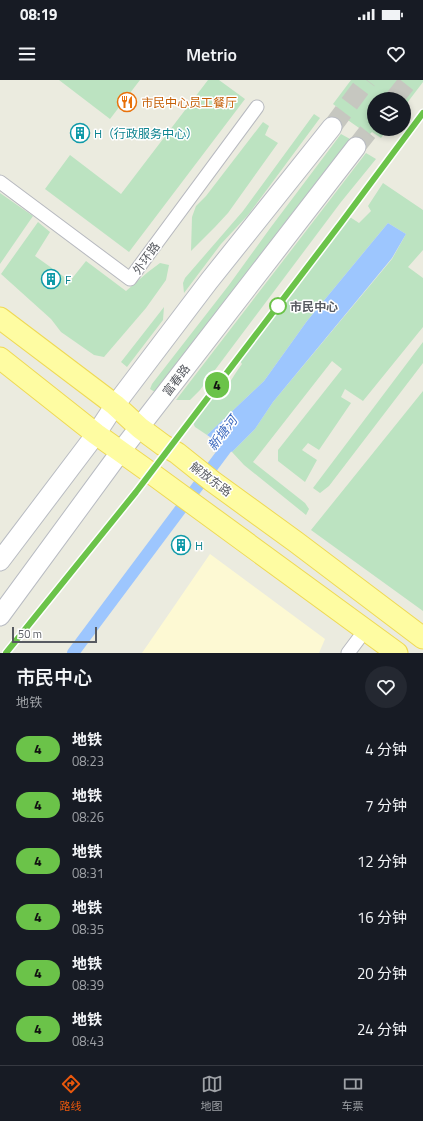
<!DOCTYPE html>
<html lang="zh">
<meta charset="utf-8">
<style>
body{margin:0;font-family:"Titillium Web","Noto Sans SC",sans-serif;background:#242831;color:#f1f3f6;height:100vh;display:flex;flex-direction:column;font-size:15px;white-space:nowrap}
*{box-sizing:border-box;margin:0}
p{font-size:13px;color:#9ea1a6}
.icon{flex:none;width:22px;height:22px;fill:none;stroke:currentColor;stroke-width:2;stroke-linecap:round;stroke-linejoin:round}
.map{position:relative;height:573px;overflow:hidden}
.drawer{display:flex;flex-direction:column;background:#171b24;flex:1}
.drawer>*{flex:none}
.badge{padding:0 8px;border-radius:13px;font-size:14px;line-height:26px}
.controls{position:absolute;left:367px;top:12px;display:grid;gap:8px}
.controls a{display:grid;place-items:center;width:44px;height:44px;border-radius:50%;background:#171b24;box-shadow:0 2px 6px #0003;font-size:20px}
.scale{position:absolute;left:12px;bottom:10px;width:85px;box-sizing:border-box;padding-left:4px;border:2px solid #585b61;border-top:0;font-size:11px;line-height:14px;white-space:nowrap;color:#585b61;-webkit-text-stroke:3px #fff;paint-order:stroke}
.map>.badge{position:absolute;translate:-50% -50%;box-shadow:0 0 0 2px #fff}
.round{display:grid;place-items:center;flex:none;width:42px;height:42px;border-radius:21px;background:#242831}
.summary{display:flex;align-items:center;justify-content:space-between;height:68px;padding:0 16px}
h1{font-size:19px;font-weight:600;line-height:30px}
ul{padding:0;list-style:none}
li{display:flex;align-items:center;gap:12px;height:56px;padding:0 16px}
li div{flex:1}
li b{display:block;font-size:15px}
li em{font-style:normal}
li .badge{min-width:44px;font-weight:700;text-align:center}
.status{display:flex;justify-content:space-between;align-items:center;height:28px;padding:0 20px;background:#171b24;direction:ltr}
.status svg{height:11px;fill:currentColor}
header{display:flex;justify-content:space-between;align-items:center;height:52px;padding:0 16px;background:#171b24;font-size:18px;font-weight:600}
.menu{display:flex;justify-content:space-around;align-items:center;height:56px;border-top:1px solid #363941;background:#171b24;font-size:11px;color:#9ea1a6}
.menu a{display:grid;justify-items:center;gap:2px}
.menu .selected{color:#ea580c}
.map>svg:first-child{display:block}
.commercial{fill:#fdf9d3}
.green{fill:#bce3c1}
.water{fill:#9dc6fe}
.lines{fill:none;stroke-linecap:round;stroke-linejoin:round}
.canal{stroke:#9dc6fe;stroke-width:12}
.secondary-tunnel{stroke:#c6c7c0;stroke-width:19;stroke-dasharray:19 10;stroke-linecap:butt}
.street-casing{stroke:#b7b9bf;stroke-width:15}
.secondary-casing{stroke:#b8bbc2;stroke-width:21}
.primary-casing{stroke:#efd955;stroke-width:23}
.street{stroke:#fff;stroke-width:13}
.secondary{stroke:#fff;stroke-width:19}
.primary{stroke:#fefca2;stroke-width:21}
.line-casing{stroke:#fff;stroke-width:9}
.line{stroke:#6bc349;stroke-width:6}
.stop-dot{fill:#fff;stroke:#6bc349;stroke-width:2}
.labels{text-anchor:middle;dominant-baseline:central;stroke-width:3;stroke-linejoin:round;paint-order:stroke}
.food-label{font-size:12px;fill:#c56008;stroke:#fff;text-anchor:start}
.culture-label{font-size:12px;fill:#0d838f;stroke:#fff;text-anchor:start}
.street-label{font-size:12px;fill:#585b61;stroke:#fff}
.stop-label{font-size:12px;font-weight:bold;fill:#585b61;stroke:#fff;text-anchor:start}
.water-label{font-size:13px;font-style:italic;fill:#416dc0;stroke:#fff}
</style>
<div class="status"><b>08:19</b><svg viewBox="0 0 49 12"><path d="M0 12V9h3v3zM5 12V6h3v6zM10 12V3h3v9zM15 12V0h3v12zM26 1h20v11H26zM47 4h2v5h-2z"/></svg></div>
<header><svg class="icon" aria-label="menu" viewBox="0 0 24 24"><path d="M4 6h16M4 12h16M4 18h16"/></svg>Metrio<svg class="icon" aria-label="heart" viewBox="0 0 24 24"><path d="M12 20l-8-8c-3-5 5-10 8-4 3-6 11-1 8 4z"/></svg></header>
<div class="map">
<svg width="423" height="573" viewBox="0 0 423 573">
<rect width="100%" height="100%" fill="#ebebdf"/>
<path class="commercial" d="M210,474l115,85 -6,14h-177z"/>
<path class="green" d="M59,0h81l-30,39z
M208,0h11l26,19 -116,153 -84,-63 25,-34 51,39z
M351,0h72v2l-19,25v-8h-30v30h14l-7,9 -9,-6 -3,3 -34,-24 2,-4 -4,-3z
M314,34l6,4 -72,97 -27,29 -37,49 -1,-10 2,-5 58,-67z
M263,42l6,4 -4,9 13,8 -50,70 -13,14 -24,24 1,-34 4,-11 10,-10z
M341,54l9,5 -74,95 -115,152 -6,6 -5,-3 2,-5 77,-99 42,-58z
M366,73l10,6 -35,43 -141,188 -10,10h-14z
M383,103l40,27v40l-15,17 15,11v49l-60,74 -18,-12 -4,8 10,6 -32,47 -11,-7 -6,7 15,10 -12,22 -27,-21v-11l64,-81 -10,-8 -79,101 52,41 4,6 -3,6 -62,-50 -12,-13 23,-23 18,-27 119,-143 14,-25 -18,-11 -81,98 -43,60 -57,54 -12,-8 -4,-8c5,-19 19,-16 30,-26 8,-8 14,-20 21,-29l-6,-9 6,-9 102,-133 15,10 12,-12 -3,-5z
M0,113l33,23 -33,48z
M38,142l12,10 -15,24 35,25 16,-20 40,30 22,-19 12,-9 9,2 -3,15 -20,28 -42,49 -10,-2 -33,-23 -10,-13 -50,-45z
M164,227l-1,13 -36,47 -6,-5z
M423,262v21l-94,123 -9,7 -7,-5z
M423,311v220l-112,-81z"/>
<path class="water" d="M388,143l18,11 -14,24 -119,144 -18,27 -23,23 -25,-17 57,-54 43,-60z"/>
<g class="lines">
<path class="canal" d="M73,573l163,-218"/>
<path class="secondary-tunnel" d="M394,19l15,-19
M332,47l35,-47
M356,67l18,-23"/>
<g class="street-casing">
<path id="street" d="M0,102l130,97 127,-172
M348,573l18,-24"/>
</g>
<g class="secondary-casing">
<path id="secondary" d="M0,481l96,-127 19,-29 94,-124 123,-154
M0,536l121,-165 235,-304"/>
</g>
<g class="primary-casing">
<path id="primary" d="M0,238l115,87 25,23 23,17 14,8 35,28 84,61 127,96
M0,278l96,76 59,42 242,177"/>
</g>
<use href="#street" class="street"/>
<use href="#secondary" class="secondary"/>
<use href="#primary" class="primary"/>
</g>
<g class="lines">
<g class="line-casing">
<path id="line" d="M6,573l130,-161 205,-269 82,-110"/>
</g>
<use href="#line" class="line"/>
</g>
<defs>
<g id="restaurant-ring" transform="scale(1)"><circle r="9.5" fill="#fff" stroke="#e8710a" stroke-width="1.5"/><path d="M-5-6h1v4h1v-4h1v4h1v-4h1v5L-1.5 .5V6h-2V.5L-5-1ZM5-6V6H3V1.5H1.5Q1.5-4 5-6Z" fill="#e8710a"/></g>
<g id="building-ring" transform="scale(1)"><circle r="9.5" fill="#fff" stroke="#0f9aa8" stroke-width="1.5"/><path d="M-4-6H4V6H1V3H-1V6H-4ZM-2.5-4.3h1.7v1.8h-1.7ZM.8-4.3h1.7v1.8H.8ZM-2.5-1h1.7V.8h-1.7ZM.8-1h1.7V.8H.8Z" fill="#0f9aa8"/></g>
</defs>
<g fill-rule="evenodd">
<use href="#restaurant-ring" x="127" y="22"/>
<use href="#building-ring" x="80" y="53"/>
<use href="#building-ring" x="51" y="199"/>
<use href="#building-ring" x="181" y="465"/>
</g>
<circle class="stop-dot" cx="278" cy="226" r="8"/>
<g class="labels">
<g class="food-label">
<text x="141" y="22">市民中心员工餐厅</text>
</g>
<g class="culture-label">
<text x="94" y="53">H（行政服务中心）</text>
<text x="65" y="199">F</text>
<text x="195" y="465">H</text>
</g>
<g class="street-label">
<text transform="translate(146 178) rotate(-54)">外环路</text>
<text transform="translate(176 300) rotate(-53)">富春路</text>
<text transform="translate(211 399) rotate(37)">解放东路</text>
</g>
<g class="stop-label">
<text x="290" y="226">市民中心</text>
</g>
<g class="water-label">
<text transform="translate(222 353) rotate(-53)">新塘河</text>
</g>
</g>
</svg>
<div class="controls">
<a><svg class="icon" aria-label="layers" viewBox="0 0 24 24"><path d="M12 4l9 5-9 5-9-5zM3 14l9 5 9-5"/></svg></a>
</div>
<div class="scale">50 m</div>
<b class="badge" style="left:217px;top:305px;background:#6bc349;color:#111">4</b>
</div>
<section class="drawer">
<div class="summary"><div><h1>市民中心</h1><p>地铁</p></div><a class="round"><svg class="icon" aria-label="heart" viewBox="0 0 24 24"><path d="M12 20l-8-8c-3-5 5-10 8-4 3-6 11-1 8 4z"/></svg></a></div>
<ul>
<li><span class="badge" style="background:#6bc349;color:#111">4</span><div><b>地铁</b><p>08:23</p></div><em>4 分钟</em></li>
<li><span class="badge" style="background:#6bc349;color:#111">4</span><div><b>地铁</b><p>08:26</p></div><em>7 分钟</em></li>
<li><span class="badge" style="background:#6bc349;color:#111">4</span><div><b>地铁</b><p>08:31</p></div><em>12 分钟</em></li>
<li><span class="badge" style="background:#6bc349;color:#111">4</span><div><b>地铁</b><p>08:35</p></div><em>16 分钟</em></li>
<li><span class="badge" style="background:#6bc349;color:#111">4</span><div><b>地铁</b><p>08:39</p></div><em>20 分钟</em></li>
<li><span class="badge" style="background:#6bc349;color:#111">4</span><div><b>地铁</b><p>08:43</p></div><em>24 分钟</em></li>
</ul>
</section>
<nav class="menu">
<a class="selected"><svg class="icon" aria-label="directions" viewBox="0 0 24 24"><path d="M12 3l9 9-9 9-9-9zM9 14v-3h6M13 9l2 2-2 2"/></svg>路线</a>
<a><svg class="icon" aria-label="map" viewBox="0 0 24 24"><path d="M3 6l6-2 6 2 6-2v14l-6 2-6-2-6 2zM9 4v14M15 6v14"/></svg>地图</a>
<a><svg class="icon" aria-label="tickets" viewBox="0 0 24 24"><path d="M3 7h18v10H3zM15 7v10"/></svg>车票</a>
</nav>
